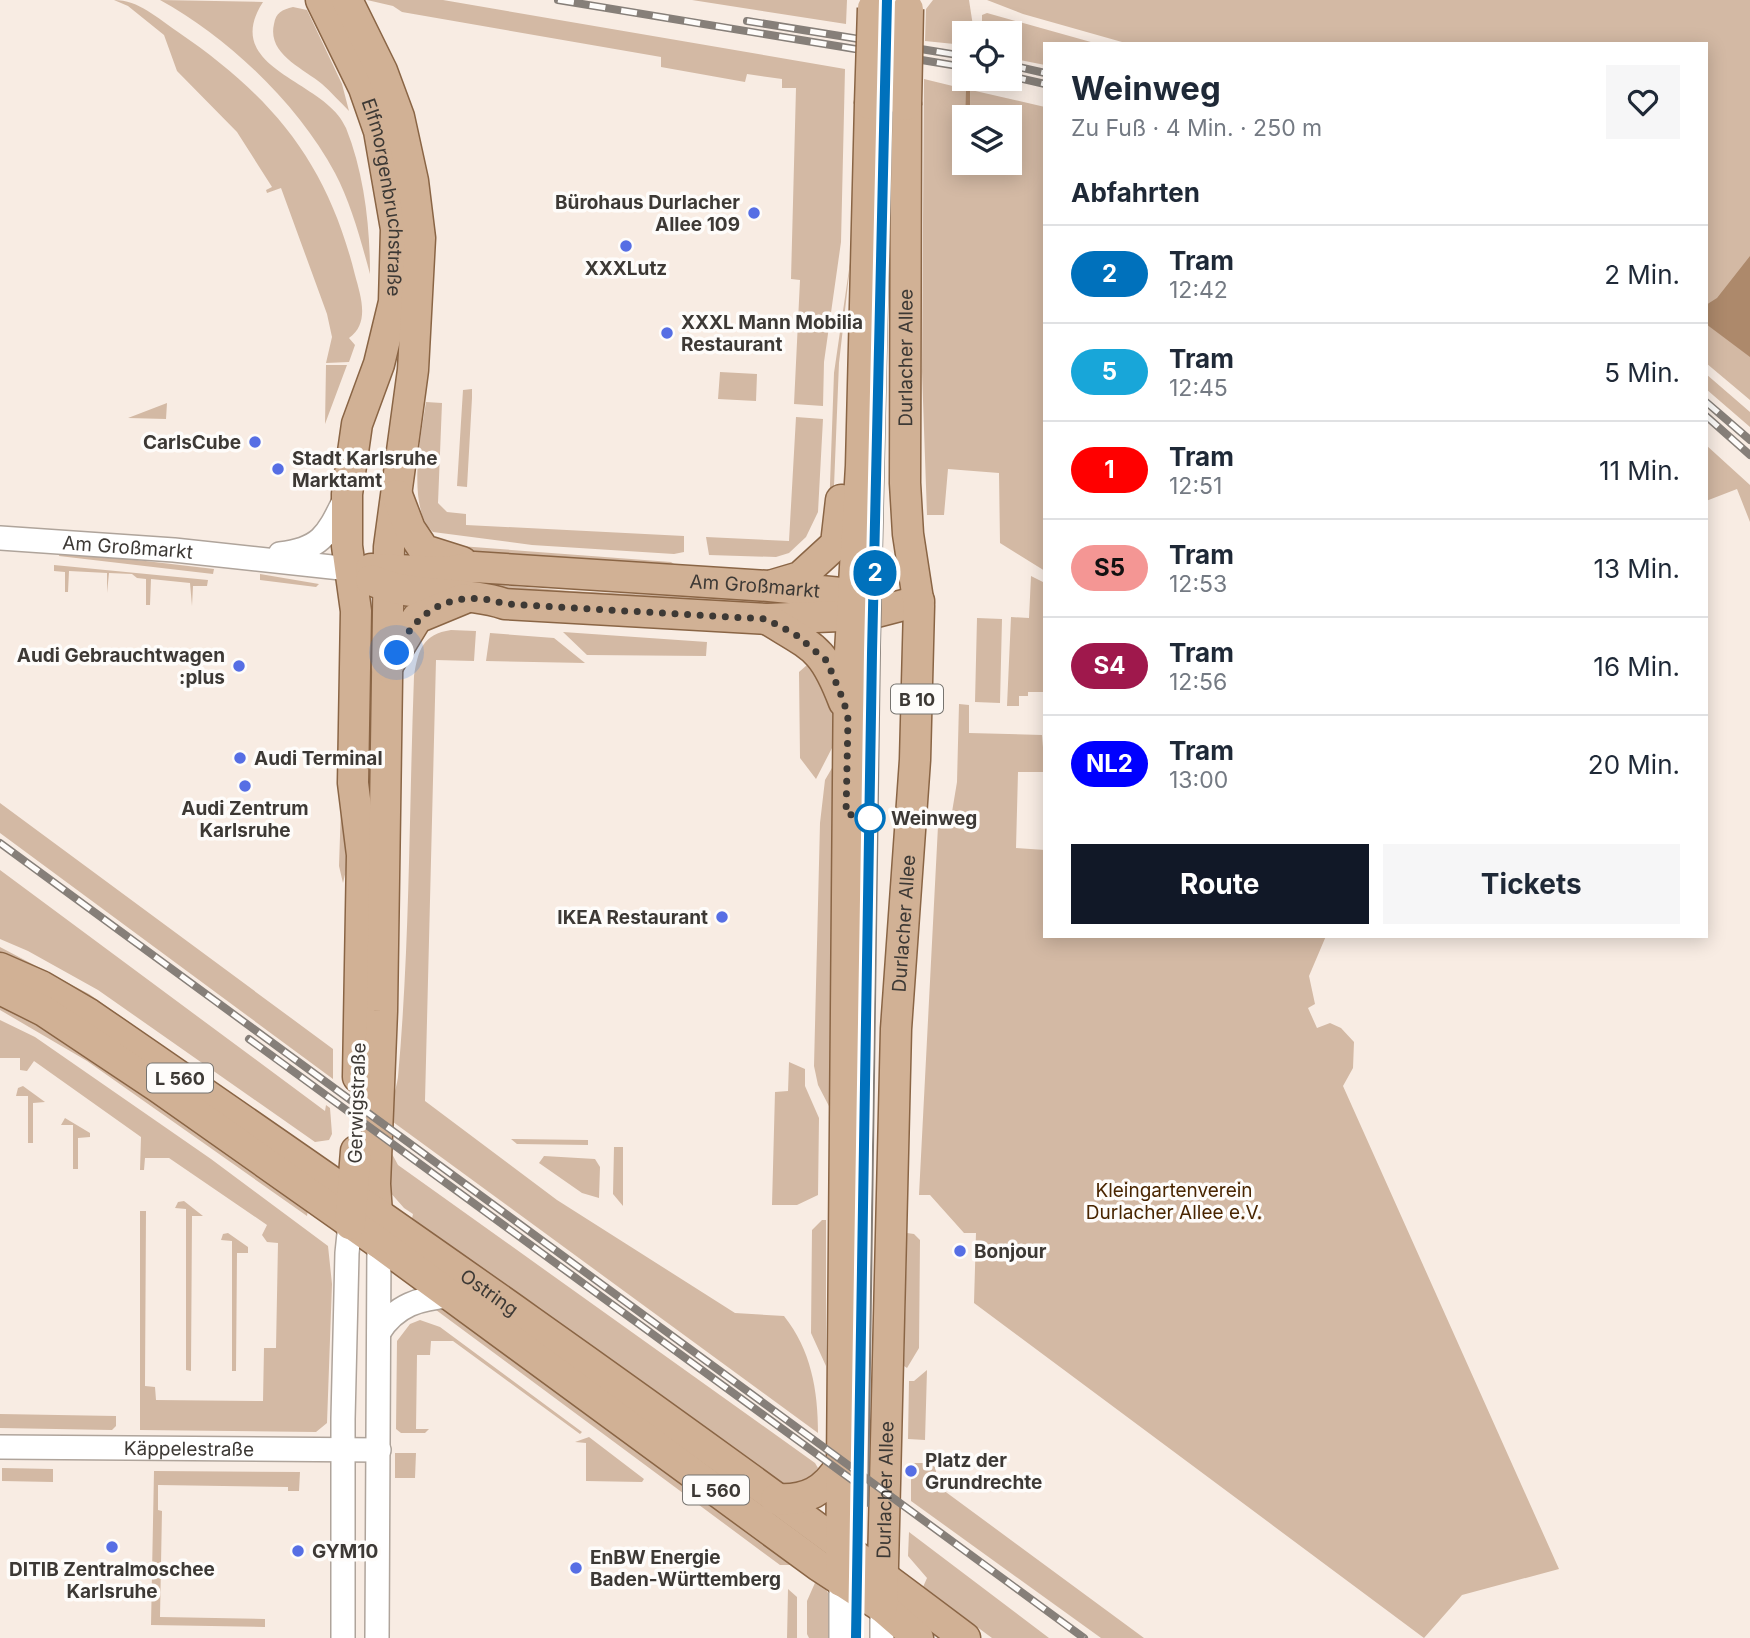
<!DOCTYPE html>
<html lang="de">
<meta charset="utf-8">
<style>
body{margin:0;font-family:Inter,sans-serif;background:#f6f6f7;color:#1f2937;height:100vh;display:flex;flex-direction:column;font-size:26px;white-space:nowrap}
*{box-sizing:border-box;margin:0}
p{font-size:23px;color:#747a83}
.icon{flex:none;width:38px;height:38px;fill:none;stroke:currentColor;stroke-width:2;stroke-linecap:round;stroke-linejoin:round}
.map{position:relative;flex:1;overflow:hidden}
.side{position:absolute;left:1043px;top:42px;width:665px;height:896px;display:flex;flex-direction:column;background:#fff;border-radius:0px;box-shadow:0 4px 18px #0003}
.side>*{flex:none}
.badge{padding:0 14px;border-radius:23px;font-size:24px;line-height:46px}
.fabs{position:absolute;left:952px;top:21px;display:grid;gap:14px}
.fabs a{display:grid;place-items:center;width:70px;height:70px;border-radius:0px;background:#fff;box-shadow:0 4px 18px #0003;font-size:35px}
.you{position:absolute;width:35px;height:35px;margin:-18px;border:5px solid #fff;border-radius:50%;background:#1a73e8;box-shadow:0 0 0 10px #1a73e833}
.map>.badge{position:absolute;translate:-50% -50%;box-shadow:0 0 0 4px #fff}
h2{padding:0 28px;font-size:26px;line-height:63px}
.round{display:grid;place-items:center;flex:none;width:74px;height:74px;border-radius:0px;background:#f6f6f7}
.head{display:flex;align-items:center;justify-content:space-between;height:119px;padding:0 28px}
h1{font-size:33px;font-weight:700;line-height:52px}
.primary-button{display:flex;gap:14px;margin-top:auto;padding:14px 28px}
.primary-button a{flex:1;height:80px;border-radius:0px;background:#111827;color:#fff;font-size:28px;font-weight:700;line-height:80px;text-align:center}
.primary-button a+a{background:#f6f6f7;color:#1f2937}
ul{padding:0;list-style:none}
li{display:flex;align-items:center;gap:21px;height:98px;padding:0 28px;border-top:2px solid #e0e1e3}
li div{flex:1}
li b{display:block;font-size:26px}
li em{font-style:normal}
li .badge{min-width:77px;font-weight:700;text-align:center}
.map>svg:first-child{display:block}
.green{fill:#d3b9a4;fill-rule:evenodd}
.water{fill:#ad896b}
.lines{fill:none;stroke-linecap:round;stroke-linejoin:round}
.stream{stroke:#ad896b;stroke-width:5}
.minor-casing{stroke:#afa49b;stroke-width:26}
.major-casing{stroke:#8a6545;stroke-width:33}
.minor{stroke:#fff;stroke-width:23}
.major{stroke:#d1b195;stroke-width:30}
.tram{stroke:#867f79;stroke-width:2}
.rail-casing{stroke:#867f79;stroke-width:8}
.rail{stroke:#fefcfa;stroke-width:5;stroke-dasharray:16;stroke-linecap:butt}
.major-bridge-casing{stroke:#8a6545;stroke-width:33;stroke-linecap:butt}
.major-bridge{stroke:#d1b195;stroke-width:30}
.line-casing{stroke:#fff;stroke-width:16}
.line{stroke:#0071bc;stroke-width:10}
.walk{stroke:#3d3935;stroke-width:7;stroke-dasharray:0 12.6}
.poi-dot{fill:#566ee4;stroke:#fefcfa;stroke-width:2.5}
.stop-dot{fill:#fff;stroke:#0071bc;stroke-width:3.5}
.labels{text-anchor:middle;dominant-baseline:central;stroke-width:7;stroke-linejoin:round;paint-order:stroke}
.shield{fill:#fefcfa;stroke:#777470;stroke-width:2}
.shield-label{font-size:18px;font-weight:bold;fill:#3d3935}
.street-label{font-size:19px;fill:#3d3935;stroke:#fefcfa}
.poi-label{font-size:19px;font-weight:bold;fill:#3d3935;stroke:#fefcfa;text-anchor:start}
.stop-label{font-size:19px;font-weight:bold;fill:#3d3935;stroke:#fefcfa;text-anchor:start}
.park-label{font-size:19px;fill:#492500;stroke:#fefcfa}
</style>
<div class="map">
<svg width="1750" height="1638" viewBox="0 0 1750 1638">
<rect width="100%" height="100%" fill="#f8ece3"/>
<path class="green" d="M114,0c25,0 43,18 64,32 95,65 149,130 177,243 6,22 15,48 -6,63l6,7 -6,17 -23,1 6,-26 -5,-23 -46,-126 -14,5 -1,-3 6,-3 -35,-55 -60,-61 -13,-36 -36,-29z
M160,0l103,2c-44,68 64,78 83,126 18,45 24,97 24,146 -9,-33 -19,-71 -35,-101 -37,-69 -107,-136 -175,-173z
M367,0h76l402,69 -4,173 -17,120 -1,44 -29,-2 6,-124 -9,-1 5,-191h-14v-9l-35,-5 -2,8 -84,-15v-10l-259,-45 -9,-6z
M692,0h155l-1,24z
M933,0h36l4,26 -11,1 2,18 -39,-4 1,-32z
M987,0h763v400l-44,-37v-319h-577l-106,-30z
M293,7l14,3 35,74 7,27c-9,-9 -18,-19 -27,-27 -19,-16 -55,-30 -48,-60 2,-12 8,-14 19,-17z
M987,13l111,31h-53v21l-35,-7v-25h-28v-18z
M924,79l41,10 1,19h5v-18l74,17v464l-45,-28 -1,-70 -51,-4 -4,46h-17l-5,-143zM964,117h46v46h-46z
M852,249l-13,114 -6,148 -4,1 5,-139z
M326,365h21l-22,59z
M720,372l37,2 -1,27 -38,-2z
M1706,374l44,38v15l-44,-38z
M472,389v9l-5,89 -10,-1 6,-96z
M426,402l16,1 -4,100 9,9 19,2v11l218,11v16l-10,2 -142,-9 -99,-13c-27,-24 -12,-97 -7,-130z
M167,403l-1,16 -38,-1z
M796,417l27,2 -5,93 -12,25 -17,16 -13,4 -67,-2 -3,-18 83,4z
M1706,445l44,40v37l-13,-33 -31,12z
M447,545l224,17 3,2 -206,-12z
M60,551l154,18 -1,5 -154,-18z
M54,565l154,15 -1,6h-14l-1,20 -2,-23 -39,-4 -1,26h-4v-26l-9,-1 -5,-4 -23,-1 -2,20v-20l-38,-2 -1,21h-3v-20l-11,-1z
M260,574l59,10 -3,3 -56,-7z
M1031,576l14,7v109h-17v4h-9v10h-12l4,-89 18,1z
M415,577l155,14 254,12v4l-303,-15z
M977,618l25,1 -2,84 -25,-1z
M451,630l25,1 -2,30 -38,-1 -11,441 132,99 178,113 49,3c27,34 34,74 34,117l-429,-314c1,-14 7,-28 9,-42 12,-133 11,-267 16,-401 4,-26 9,-42 37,-46z
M563,632l144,10 -1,14 -119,-1z
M490,633l64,5 31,25 -99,-2z
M815,658l18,34 -1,56 -16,31 -16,-21 -1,-86z
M959,704l10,1v28l73,2 3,37h-27l-2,76 29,2v86h281l-17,40 6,28 -7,4 9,20 13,-5 11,5 13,14 -1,26 -10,18 216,483 -97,26 -38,43 -450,-335 2,-70h-12l-34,-38h-11l19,-369 14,-14 5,-30z
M836,761l-5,349 -13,-25 -4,-19 6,-243 5,-43z
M0,803l333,246v30l-333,-246z
M341,806l6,60 -4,17 -4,-17z
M0,870l325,241 1,-6 4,3 2,26 -3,6 -14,2 -217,-152 -70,-39 -28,-12z
M0,947l89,47 224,157 -313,-192z
M0,999l309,205 -2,12 -220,-155 -87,-51z
M0,1020l35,17 176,122 117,87 4,38 -5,139 -11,9 -176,-2v-219h6l-1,175 10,1 1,13 107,1 1,-53h12l2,-105 -11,-1 -5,-7 5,-10 -98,-67h-24l-1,12h-4l1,-33 -107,-76 -7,10 -7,-1v-12h-20z
M789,1062l16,7v17l14,32 -1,77 -21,10h-25l3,-113 13,-1z
M23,1086l22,16 -12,1v40h-5v-47h-12l2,-8z
M65,1118l25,15v4l-12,1v31h-5v-44h-12z
M511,1139l77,1v5l-71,-1z
M614,1147h9v59l-10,-12z
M391,1152l7,13 417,298 3,5c-10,16 -25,17 -43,19l-364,-264 2,-9 -9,-6 -15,-17z
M544,1156l51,3 5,8 -1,31 -17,-5 -43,-30z
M184,1201l19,15h-11l-1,155 -5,-1v-161l-11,-1 3,-6z
M822,1220h4v146l-15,-33 1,-103z
M228,1233l20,14v6h-11l-1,118h-4v-130l-11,-1 2,-6z
M907,1233l7,1 6,6 -1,108 -12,20 -3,-2z
M432,1307l13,1 350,257h-15z
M420,1320l20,7 142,105 -2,2 -127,-93h-22l-1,14h-13l-1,74h13l-4,4h-24l-5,-4 1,-88 13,-17z
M927,1370l-2,70 -17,-1 1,-58h5z
M0,1414l116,2v10l-4,4 -112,-2z
M589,1437l55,42 -2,3 -56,-1v-38l-11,-1z
M395,1453h21l-1,25h-20z
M911,1463h16l8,4 4,20 205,151h-43l-190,-137z
M2,1468l51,1v13l-51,-1z
M154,1471l146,1 -1,19h-11v-4l-130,-2v25l4,1 -2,106 105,2v8l-114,-2z
M909,1532l140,106h-57l-69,-51 4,-9 -19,-22z
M818,1576l13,22 3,40h-25l-2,-4v-33z
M788,1589l9,8v41h-10z"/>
<path class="water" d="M1750,256v101l-44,-33v-19l11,-7z"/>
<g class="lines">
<path class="stream" d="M968,26l1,7
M968,108v-18"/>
<g class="minor-casing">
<g id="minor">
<path id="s1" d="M0,538l174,12 176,19"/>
<path d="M280,554c43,-5 48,-21 66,-57"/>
<path d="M379,1332c17,-27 41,-34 71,-36"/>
<path id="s2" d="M0,1447l379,3"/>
<path d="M343,1638v-219l4,-166 3,-29"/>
<path d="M377,1638l2,-395"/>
<path d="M841,1638v-57"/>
<path d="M882,1638v-31"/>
</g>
</g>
<g class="major-casing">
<g id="major">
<path id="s3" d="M321,0l43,88 15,43 17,98 -2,73 -15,62 -22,60 -10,70v52l9,65 -3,172 9,72 -4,222"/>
<path d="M347,0l35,71 17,46 14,64 7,57 -7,132 -24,177 -7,464 -7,173 4,59"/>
<path d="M397,495l13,34 14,21 38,12"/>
<path id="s4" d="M371,569l75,3 28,-5 295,19 103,10"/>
<path d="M371,580c43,19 91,10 134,24l262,15 98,-4 54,-14"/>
<path d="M773,585l27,-8 36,-33 5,-44"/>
<path d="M767,619c47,29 56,28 77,83"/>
<path d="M387,667l30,-49 46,-19"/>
<path id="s5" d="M0,968l41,18 48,28c295,203 590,408 876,624"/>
<path d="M0,989l44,22 114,76 221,156 440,323 63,41 36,31"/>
<path d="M350,1224l6,-73"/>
<path d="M776,1499c30,2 49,-8 64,-33"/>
<path d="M841,1581l8,-912 12,-203 9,-362"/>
<path id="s6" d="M882,1607l14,-578 19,-269 4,-154 -11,-72 -3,-51 1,-378"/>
</g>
</g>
<use href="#minor" class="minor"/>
<use href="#major" class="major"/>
<path class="tram" d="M868,1506l12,-860 14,-646"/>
<g class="rail-casing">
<path id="rail" d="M558,0l406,67
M747,21l217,35
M1010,65l35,8
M1010,76l35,8
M1706,402l44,38
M1706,416l44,39
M0,843l1084,795
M249,1039l610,446"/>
</g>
<use href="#rail" class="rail"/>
<g class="major-bridge-casing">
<path id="major-bridge" d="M870,104l3,-96
M906,105l2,-96"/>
</g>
<use href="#major-bridge" class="major-bridge"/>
</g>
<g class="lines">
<g class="line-casing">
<path id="line" d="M856,1638l16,-985 15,-653"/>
</g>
<use href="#line" class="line"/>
<path class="walk" d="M397,653c19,-46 61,-65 108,-49l261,15 29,15 32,27 17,41 4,17 -2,95 24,4"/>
</g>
<g class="poi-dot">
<circle cx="754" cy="213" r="7"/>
<circle cx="626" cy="246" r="7"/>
<circle cx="667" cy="333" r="7"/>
<circle cx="255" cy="442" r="7"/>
<circle cx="278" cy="469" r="7"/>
<circle cx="239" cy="666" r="7"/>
<circle cx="240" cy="758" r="7"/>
<circle cx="245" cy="786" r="7"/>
<circle cx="722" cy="917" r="7"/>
<circle cx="960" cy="1251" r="7"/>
<circle cx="911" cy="1471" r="7"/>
<circle cx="112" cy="1547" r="7"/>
<circle cx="298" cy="1551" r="7"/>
<circle cx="576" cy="1568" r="7"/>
</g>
<circle class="stop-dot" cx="870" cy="818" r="14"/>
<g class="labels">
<g class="shield">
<rect x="891" y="684.5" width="52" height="29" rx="5"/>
<rect x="147" y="1063.5" width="66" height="29" rx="5"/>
<rect x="683" y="1475.5" width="66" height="29" rx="5"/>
</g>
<g class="shield-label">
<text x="917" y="699">B 10</text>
<text x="180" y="1078">L 560</text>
<text x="716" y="1490">L 560</text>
</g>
<g class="street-label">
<text stroke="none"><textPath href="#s3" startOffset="210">Elfmorgenbruchstraße</textPath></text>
<text stroke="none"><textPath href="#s6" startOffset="1251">Durlacher Allee</textPath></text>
<text stroke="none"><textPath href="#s1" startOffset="128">Am Großmarkt</textPath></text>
<text stroke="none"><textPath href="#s4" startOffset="385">Am Großmarkt</textPath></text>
<text stroke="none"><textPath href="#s6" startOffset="684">Durlacher Allee</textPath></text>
<text transform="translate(357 1103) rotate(-88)">Gerwigstraße</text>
<text stroke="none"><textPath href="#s5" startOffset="588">Ostring</textPath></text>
<text stroke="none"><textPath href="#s2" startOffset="189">Käppelestraße</textPath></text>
<text stroke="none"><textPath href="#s6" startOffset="117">Durlacher Allee</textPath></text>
</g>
<g class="poi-label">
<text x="740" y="202" text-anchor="end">Bürohaus Durlacher<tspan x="740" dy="22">Allee 109</tspan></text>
<text x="626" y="268" text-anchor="middle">XXXLutz</text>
<text x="681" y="322">XXXL Mann Mobilia<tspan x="681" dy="22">Restaurant</tspan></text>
<text x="241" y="442" text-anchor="end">CarlsCube</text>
<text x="292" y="458">Stadt Karlsruhe<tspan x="292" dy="22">Marktamt</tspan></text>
<text x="225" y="655" text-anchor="end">Audi Gebrauchtwagen<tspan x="225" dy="22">:plus</tspan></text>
<text x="254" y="758">Audi Terminal</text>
<text x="245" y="808" text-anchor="middle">Audi Zentrum<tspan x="245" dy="22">Karlsruhe</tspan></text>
<text x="708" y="917" text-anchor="end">IKEA Restaurant</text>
<text x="974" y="1251">Bonjour</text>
<text x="925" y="1460">Platz der<tspan x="925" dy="22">Grundrechte</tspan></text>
<text x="312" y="1551">GYM10</text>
<text x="590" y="1557">EnBW Energie<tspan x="590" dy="22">Baden-Württemberg</tspan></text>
<text x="112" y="1569" text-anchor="middle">DITIB Zentralmoschee<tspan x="112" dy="22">Karlsruhe</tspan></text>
</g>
<g class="stop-label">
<text x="891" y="818">Weinweg</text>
</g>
<g class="park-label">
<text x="1174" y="1190">Kleingartenverein<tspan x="1174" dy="22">Durlacher Allee e.V.</tspan></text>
</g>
</g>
</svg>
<div class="fabs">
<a><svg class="icon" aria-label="locate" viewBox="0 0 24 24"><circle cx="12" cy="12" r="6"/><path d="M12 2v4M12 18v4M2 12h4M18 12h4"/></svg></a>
<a><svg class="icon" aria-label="layers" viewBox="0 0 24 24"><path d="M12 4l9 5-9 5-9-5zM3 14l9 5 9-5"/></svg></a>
</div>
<div class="you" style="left:397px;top:653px"></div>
<b class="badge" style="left:875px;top:573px;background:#0071bc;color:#fff">2</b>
<section class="side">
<div class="head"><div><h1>Weinweg</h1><p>Zu Fuß · 4 Min. · 250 m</p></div><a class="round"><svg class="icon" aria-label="heart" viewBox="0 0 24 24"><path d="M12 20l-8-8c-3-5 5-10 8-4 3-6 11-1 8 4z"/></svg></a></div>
<h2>Abfahrten</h2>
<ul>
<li><span class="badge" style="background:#0071bc;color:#fff">2</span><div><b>Tram</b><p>12:42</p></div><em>2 Min.</em></li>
<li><span class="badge" style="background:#18a6d9;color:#fff">5</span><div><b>Tram</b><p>12:45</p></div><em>5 Min.</em></li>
<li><span class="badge" style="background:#f00;color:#fff">1</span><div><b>Tram</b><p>12:51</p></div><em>11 Min.</em></li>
<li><span class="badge" style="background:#f49694;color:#111">S5</span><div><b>Tram</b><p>12:53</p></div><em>13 Min.</em></li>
<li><span class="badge" style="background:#9f184c;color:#fff">S4</span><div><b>Tram</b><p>12:56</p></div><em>16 Min.</em></li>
<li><span class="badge" style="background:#00f;color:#fff">NL2</span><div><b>Tram</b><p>13:00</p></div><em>20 Min.</em></li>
</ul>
<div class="primary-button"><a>Route</a><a>Tickets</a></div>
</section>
</div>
